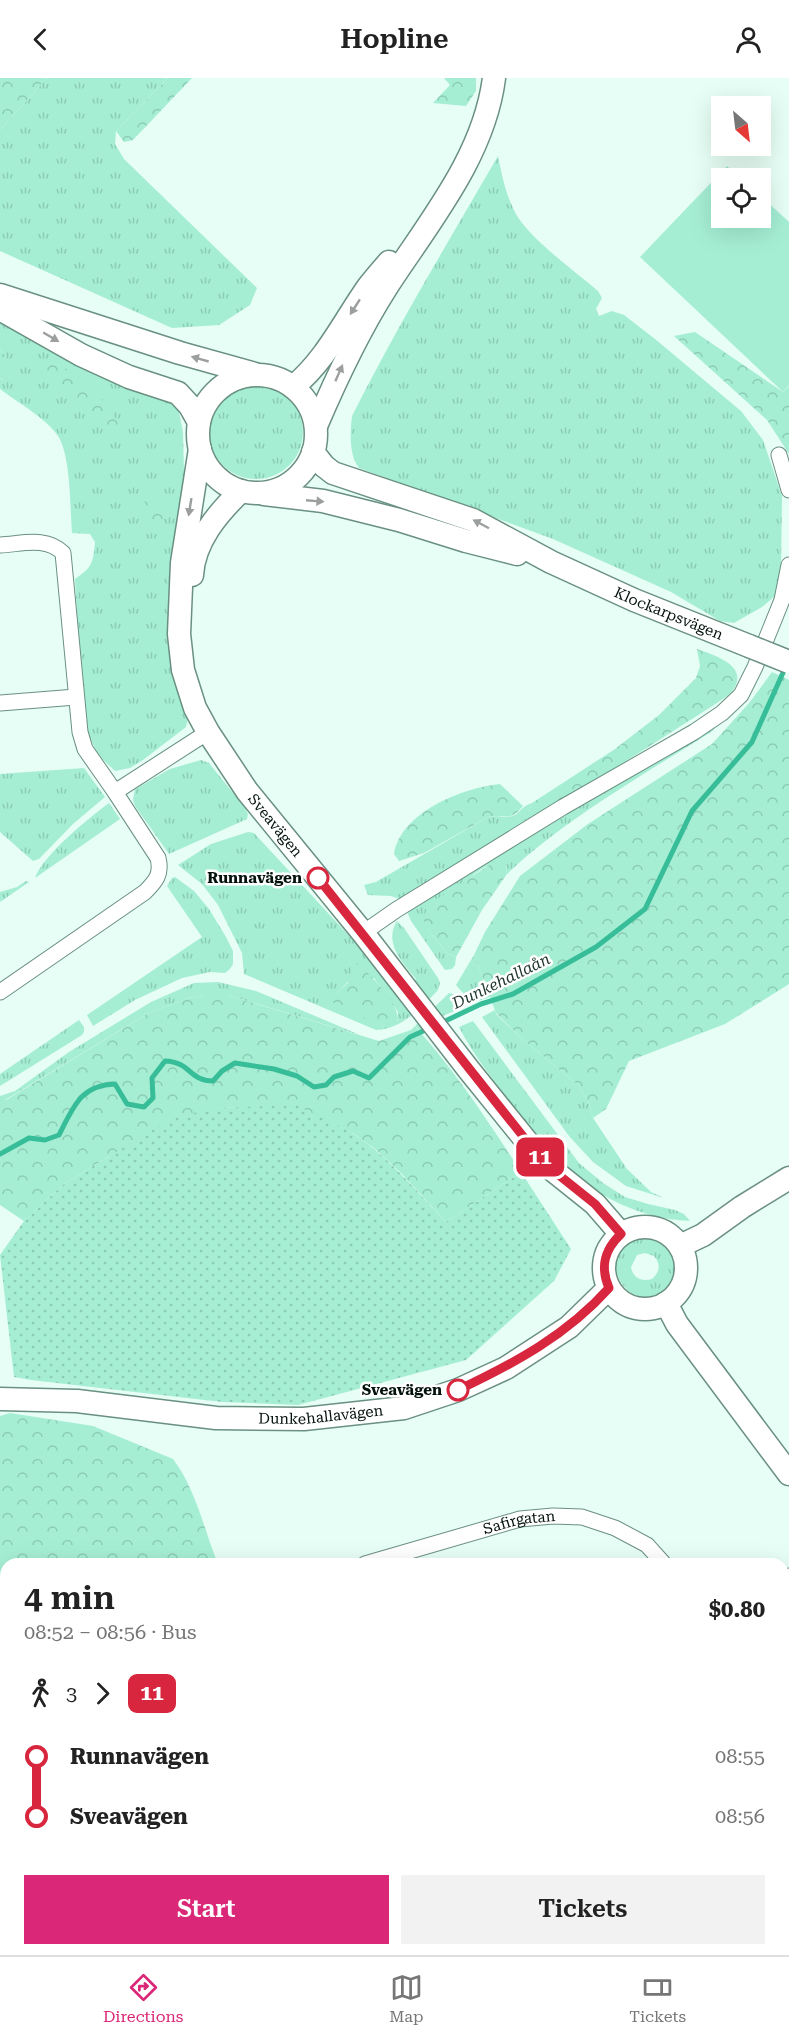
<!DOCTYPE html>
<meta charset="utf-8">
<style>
body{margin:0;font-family:"Roboto Serif",serif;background:#f2f2f2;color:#222;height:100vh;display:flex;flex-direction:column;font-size:22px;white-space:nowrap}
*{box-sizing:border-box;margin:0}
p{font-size:20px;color:#767676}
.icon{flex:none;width:33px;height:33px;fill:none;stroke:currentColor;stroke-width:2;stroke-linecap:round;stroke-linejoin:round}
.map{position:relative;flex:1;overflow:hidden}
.sheet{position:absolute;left:0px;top:1480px;width:789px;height:398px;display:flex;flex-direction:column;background:#fff;border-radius:18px 18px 0 0;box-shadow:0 6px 24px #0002}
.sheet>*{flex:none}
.badge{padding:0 12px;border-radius:9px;font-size:21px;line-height:39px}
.needle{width:39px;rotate:152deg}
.tools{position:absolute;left:711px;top:18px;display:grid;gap:12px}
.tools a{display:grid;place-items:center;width:60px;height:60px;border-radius:0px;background:#fff;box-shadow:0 6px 24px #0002;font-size:30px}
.map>.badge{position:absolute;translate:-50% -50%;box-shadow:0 0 0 3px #fff}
.legs{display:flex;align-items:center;gap:9px;height:66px;padding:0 24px;font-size:20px}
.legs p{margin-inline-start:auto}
.overview{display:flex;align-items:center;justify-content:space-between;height:102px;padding:0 24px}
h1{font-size:33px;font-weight:600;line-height:45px}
.action{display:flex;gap:12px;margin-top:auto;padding:12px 24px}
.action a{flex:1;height:69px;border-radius:0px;background:#db2777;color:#fff;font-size:24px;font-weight:600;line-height:69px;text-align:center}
.action a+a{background:#f2f2f2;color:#222}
ul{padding:0 24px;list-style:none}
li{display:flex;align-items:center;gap:21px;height:60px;font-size:22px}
li i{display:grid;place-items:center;width:9px;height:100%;margin:0 8px;background:currentColor}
li i::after{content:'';width:15px;height:15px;margin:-8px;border:4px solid;border-radius:50%;background:#fff}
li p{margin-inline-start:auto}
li:first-child i{background:linear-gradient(#0000 50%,currentColor 0)}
li:last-child i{background:linear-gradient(currentColor 50%,#0000 0)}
header{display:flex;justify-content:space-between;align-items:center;height:78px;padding:0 24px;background:#fff;font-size:27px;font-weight:600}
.dock{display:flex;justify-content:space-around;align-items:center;height:84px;border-top:2px solid #e0e0e0;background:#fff;font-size:16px;color:#767676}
.dock a{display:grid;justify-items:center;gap:3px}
.dock .on{color:#db2777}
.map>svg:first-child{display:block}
.grass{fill:url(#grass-tufts);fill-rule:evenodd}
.forest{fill:url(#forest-crowns)}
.park{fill:#a5eed4}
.garden{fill:url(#garden-dots)}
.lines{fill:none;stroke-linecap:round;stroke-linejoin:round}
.stream{stroke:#38bd99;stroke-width:5}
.street-casing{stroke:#6a9082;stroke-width:17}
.secondary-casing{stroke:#6a9082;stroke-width:25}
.street{stroke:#fff;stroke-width:15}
.secondary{stroke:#fff;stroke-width:22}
.secondary-bridge-casing{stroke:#6a9082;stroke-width:25;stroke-linecap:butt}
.secondary-bridge{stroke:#fff;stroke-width:22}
.oneway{fill:#9ba09e}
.line-1-casing{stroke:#fff;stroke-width:14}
.line-1{stroke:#d7263d;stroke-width:9}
.stop-1-dot{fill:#fff;stroke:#d7263d;stroke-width:3}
.labels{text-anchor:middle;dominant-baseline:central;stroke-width:5;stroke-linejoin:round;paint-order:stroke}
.street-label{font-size:15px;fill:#04120d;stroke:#fff}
.stop-label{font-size:15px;font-weight:bold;fill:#04120d;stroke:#fff;text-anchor:end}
.water-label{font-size:16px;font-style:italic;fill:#1e342d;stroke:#fff}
</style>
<header><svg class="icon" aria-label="back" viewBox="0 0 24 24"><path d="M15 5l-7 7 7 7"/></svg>Hopline<svg class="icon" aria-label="person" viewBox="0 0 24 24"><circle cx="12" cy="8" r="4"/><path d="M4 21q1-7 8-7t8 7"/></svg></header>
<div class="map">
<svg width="789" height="1877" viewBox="0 0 789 1877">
<defs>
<pattern id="grass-tufts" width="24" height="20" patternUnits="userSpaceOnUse" patternTransform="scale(1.5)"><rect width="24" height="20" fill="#a5eed4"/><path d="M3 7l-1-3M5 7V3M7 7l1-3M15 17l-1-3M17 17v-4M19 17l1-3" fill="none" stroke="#8ccbb5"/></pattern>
<pattern id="forest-crowns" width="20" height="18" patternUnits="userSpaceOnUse" patternTransform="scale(1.5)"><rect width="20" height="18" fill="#a5eed4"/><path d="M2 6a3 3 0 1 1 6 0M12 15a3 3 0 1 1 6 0" fill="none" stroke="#8ccbb5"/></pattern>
<pattern id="garden-dots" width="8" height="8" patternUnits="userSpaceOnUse" patternTransform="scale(1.5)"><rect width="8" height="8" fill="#a5eed4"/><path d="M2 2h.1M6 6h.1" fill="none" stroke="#8ccbb5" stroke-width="1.8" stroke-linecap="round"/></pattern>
</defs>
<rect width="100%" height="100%" fill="#e6fef5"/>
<path class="grass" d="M47,0h121l-52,53 -1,13 9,15 133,129 -7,17 -31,20 -47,3 -172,-77v-121z
M498,78c4,20 8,40 18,58 14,25 60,58 82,77l4,7 -6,11 3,7 13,-5 12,4 31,24 86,72 22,29 19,56 -1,73 -6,27 -13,11 -28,16 -14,-2 -49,-29 -118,-53 -194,-71c-10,-12 -9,-36 -7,-52 45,-89 96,-174 146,-260z
M0,243l169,78 10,13 4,20 1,41 -3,54 7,191 -2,9 -43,33 -13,8 -15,3 -17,-16 -10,-22 -7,-46 -6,-108c18,-12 18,-17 20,-37l-5,-8 -18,-1c-2,-25 -1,-77 -14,-97 -11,-17 -41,-34 -58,-47v-11l3,2 11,-10 -14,-21z
M209 354a47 47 0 1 1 94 0a47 47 0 1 1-94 0Z
M721,644l-10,10c-68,43 -146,87 -204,142l-1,-12c-34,-1 -59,44 -78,68l20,24 8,3 -1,8 -3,4 -7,1 -34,-49 -3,-7 1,-4 191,-119z
M201,682l8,3 36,45 3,6 -1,5 -78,35 -34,-48 -2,-6 2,-11 35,-20z
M84,690l21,29 -32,27 -34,35 -6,2 -33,-29v-58z
M109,725l11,16 -85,59c8,-23 54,-60 74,-75z
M532,725l-3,9 22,-3 -151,90 -9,-3 -23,-1 -4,-10 12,-3 112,-65c10,-2 18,1 24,-1 8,-2 8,-9 20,-13z
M248,754l6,1 111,120 35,44 16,-18c-13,-16 -33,-36 -19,-58l7,7 34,50 2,5 -2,7c-17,18 -36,39 -62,40l-132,-56 -2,-21 -24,-48 -16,-21 -24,-19 33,-21zM374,900l24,34v8l-14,6 -53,-27 17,-17z
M175,799l19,14 15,18 17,28 7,14v13l-3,5 -5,4 -15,-1 -28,6 -47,22 -42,26 -6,-11 115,-78 -35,-51 5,-8z
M26,803l3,1 -29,20v-10l17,-5z
M474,877l16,42 -18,6 -16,-18z
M218,904l38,9 104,44 -133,-40h-23l-19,4 -38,15 -142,86h-5v-4l15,-5 54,-39 82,-50 43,-19z
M449,915l4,1 9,14 -22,9 -20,14 -5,-5z
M495,932l1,4 26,25 56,46 11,18 4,15 34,51 24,23 13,6 -38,-12 -33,-24 -24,-26 -87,-119z
M79,942l5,7v5l-2,3 -82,51v-12z
M473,943l106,142 24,20 22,14 23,7 27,6 9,4 6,7c-55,-2 -109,-32 -144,-74 -12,-14 -23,-29 -35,-44 -19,-25 -38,-48 -52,-76z
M647,1158c22,5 38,27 23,48 -35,47 -91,-40 -23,-48zM645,1175l9,3c7,8 6,16 -2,23 -11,3 -19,-1 -21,-12l6,-12z
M178,1872h102l2,5h-108z"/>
<path class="forest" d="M0,0h47l-47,52z
M168,0h24l-59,62 -9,2 -8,-11z
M444,0h32v13l-10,15 -33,-3 17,-18z
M695,254l88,60 6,-6v68l-22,-34 -93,-84z
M0,271l14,20 -1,7 -10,4 -3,-2z
M38,285h18l41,30 22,30 -3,10 -5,1 -10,-7 -60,-58z
M156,419l11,13 -8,24h-7l-10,-12 2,-20z
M697,571c16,6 53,16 36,41 -3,5 -11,9 -16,13l-166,106 -18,7 -4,-4 3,-9 83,-54 44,-34 37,-37 4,-12z
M772,594l17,8v304l-64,40 -96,37 -23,48 -13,9 -4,-15 -11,-18 -56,-46 -26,-26 -22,-58 11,-23 35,-56 68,-52 124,-80 38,-42z
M500,706l23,22c-14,17 -16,7 -35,11l-64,36 -25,8 -5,-7c7,-42 68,-66 106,-70z
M494,784h12l1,12 -25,36 -26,47 -8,-3 -20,-24 -5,-11 5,-14z
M358,885c12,12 40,39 40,56l-4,5 -10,2 -48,-20 -6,-7 18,-16 5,-17z
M204,917h23l152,46 32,-11 4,-4c40,45 74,96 106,146l-75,50 -45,-49 -26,-24 -21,-15 -58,-28 -81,2 -107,49 -44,27 -40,37 -24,-16v-105h6l141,-86 38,-15z
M10,1335l83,13 80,33c23,30 31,71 45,105h-212v90l-6,-9v-229z
M280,1872h122l16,5h-136z"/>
<path class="park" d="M727,88l14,12h-19v40h38l1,-22 28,26v163l-6,7 -143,-135z"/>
<path class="garden" d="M296,1027c19,10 41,18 59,30 35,23 62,57 91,87l75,-50 50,77 -17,32 -88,79 -168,45 -76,-3 -191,-22 -17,-3 -14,-122 24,-34 40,-37 108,-66 43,-10z"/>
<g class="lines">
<path class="stream" d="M441,945l40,-19 32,-10 83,-47 49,-38 47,-98 60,-69 34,-76
M0,1076l29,-16 16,2 14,-5c14,-27 21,-50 56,-51l12,20 17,3 9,-9 -1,-20 13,-17c26,1 24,20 48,20l9,-10 13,-8 39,6 23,7 17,11 12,-2 8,-8 19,-6 16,7 41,-41 20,-9"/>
<g class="street-casing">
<g id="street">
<path d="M779,377l10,35"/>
<path d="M0,467c22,-1 46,-9 63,8l17,179 5,17 30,43 93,-60"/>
<path d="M0,625l76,-6"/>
<path d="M363,855l33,-23 167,-103 131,-75 28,-19 19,-18 14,-28 27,-67 7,-35"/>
<path d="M0,914l145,-100c11,-11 17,-18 13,-34l-43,-66"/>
<path id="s1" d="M365,1486l155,-45 33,-3 29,1 33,11 32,17 17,19"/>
<path d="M783,1504l6,-6"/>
<path d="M783,1628l6,8"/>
<path d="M0,1723l6,4"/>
<path d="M783,1801l6,4"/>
</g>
</g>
<g class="secondary-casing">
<g id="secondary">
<path d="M0,217l180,58 75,21"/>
<path d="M0,231l81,46 48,22 49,16 12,13 9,16"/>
<circle cx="257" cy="356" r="59"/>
<path d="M293,309c33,-27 51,-66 75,-100 7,-9 14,-17 21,-25"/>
<path d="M316,348c20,-47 42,-94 70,-138 42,-65 98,-131 108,-210"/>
<path id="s2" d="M200,371l-18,114 -3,71 4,36 12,38 13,24 39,59 116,142 106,137 76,94 50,40 26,30"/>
<path id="s3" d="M313,374l11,14 9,7 140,47 78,42 83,38 115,46"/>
<path d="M264,416l59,7 76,19 67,21 51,13"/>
<path d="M192,497c2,-34 26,-62 49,-84"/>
<circle cx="645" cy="1190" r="41"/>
<path d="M680,1168l23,-11 39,-28 47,-29"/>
<path d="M666,1225l11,21 112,150"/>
<path id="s4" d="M0,1321l77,2 139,17 88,1 100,-11 54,-18 48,-22 63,-41 40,-39"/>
</g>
</g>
<use href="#street" class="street"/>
<use href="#secondary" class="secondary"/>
<g class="secondary-bridge-casing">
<path id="secondary-bridge" d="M749,568l40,16"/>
</g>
<use href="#secondary-bridge" class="secondary-bridge"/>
</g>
<defs><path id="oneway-solid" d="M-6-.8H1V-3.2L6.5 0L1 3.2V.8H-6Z" transform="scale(1.5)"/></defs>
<g class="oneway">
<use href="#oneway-solid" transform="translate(355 229) rotate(123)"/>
<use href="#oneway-solid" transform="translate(51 259) rotate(30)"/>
<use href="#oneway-solid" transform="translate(200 281) rotate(-164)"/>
<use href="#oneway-solid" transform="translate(339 295) rotate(-66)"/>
<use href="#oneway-solid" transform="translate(315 423) rotate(5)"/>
<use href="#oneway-solid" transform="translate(190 429) rotate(99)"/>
<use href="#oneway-solid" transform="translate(481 446) rotate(-152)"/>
</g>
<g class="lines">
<g class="line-1-casing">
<path id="line-1" d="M318,800l227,286 50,40 26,30c-17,16 -21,33 -12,54 -42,47 -94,75 -151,102"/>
</g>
<use href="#line-1" class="line-1"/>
</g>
<g class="stop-1-dot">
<circle cx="318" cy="800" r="10"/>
<circle cx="458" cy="1312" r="10"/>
</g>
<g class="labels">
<g class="street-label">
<text stroke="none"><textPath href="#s3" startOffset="394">Klockarpsvägen</textPath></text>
<text stroke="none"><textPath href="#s2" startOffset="405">Sveavägen</textPath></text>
<text stroke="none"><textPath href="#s4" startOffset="322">Dunkehallavägen</textPath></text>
<text stroke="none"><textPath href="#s1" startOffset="160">Safirgatan</textPath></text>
</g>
<g class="stop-label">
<text x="302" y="800">Runnavägen</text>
<text x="442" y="1312">Sveavägen</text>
</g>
<g class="water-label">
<text transform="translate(501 903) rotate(-26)">Dunkehallaån</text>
</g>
</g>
</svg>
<div class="tools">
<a><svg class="needle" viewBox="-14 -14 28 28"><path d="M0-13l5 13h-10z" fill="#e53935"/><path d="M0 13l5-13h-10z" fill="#767676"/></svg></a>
<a><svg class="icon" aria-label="locate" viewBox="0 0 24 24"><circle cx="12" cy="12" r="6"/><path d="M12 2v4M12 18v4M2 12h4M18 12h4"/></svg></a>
</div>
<b class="badge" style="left:540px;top:1079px;background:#d7263d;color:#fff">11</b>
<section class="sheet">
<div class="overview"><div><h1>4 min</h1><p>08:52 – 08:56 · Bus</p></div><b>$0.80</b></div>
<div class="legs"><svg class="icon" aria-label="walk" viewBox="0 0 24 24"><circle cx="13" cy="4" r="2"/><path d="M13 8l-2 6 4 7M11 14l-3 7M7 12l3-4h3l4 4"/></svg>3<svg class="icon" aria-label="forward" viewBox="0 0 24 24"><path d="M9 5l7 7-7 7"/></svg><b class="badge" style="background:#d7263d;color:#fff">11</b></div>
<ul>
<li><i style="color:#d7263d"></i><b>Runnavägen</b><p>08:55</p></li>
<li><i style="color:#d7263d"></i><b>Sveavägen</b><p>08:56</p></li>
</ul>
<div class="action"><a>Start</a><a>Tickets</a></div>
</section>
</div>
<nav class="dock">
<a class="on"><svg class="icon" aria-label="directions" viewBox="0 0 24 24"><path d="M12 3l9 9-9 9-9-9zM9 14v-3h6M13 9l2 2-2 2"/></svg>Directions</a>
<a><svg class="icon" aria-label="map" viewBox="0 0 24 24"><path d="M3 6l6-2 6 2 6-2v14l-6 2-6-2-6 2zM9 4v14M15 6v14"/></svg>Map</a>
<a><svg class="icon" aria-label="tickets" viewBox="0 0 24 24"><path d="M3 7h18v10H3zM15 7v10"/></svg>Tickets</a>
</nav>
